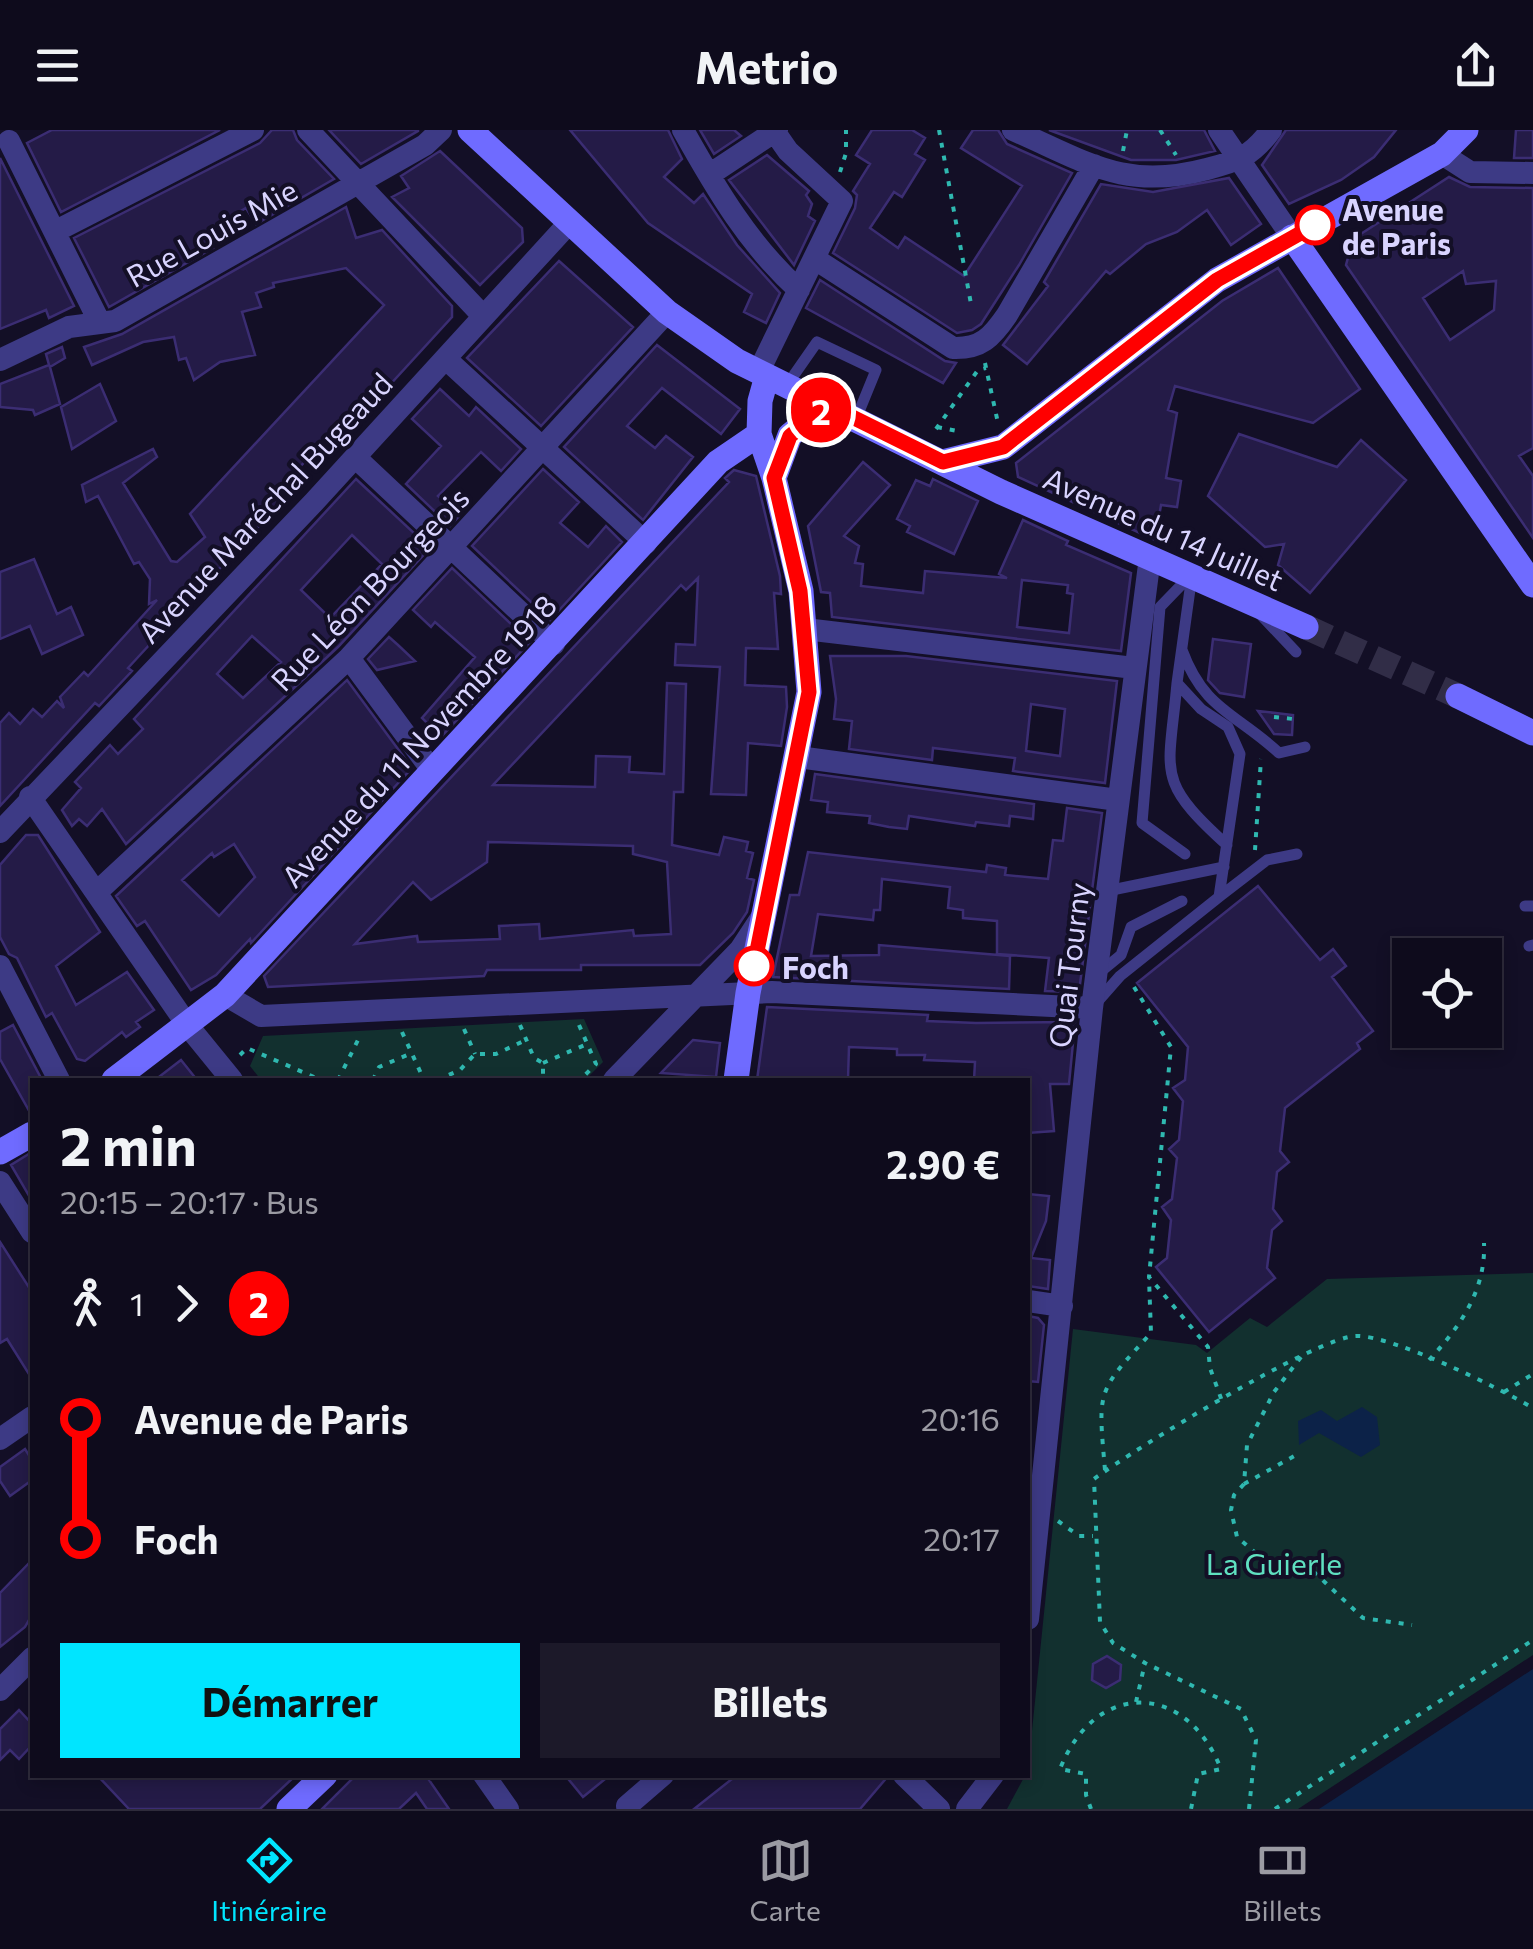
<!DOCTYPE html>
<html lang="fr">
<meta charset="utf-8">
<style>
body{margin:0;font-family:Commissioner,sans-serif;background:#1c1929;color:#f1f3f6;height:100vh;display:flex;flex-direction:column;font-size:38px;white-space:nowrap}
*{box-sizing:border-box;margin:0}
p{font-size:32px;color:#9b9ba3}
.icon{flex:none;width:55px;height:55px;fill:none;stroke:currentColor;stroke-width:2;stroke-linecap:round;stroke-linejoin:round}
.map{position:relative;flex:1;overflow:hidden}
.sheet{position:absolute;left:30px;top:948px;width:1000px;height:700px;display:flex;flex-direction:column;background:#0e0b1c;border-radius:0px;box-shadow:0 5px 15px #0003,0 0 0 2px #2e2b3b}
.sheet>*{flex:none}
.badge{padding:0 20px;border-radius:32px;font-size:35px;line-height:65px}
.controls{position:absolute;left:1392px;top:808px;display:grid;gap:20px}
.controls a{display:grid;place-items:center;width:110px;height:110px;border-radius:0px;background:#0e0b1c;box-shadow:0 5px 15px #0003,0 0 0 2px #2e2b3b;font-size:50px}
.map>.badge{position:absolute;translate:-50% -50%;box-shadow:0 0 0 5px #fff}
.legs{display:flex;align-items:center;gap:15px;height:110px;padding:0 30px;font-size:32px}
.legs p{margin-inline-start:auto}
.summary{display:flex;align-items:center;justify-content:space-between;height:170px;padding:0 30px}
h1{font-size:55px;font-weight:700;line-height:75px}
.primary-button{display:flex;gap:20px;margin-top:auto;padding:20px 30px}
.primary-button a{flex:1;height:115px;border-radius:0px;background:#00e5ff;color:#111;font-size:40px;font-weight:700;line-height:115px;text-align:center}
.primary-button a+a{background:#1c1929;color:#f1f3f6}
ul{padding:0 30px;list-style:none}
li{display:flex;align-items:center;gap:35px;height:120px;font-size:38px}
li i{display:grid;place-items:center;width:15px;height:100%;margin:0 12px;background:currentColor}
li i::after{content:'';width:25px;height:25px;margin:-12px;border:8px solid;border-radius:50%;background:#0e0b1c}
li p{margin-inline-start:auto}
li:first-child i{background:linear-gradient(#0000 50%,currentColor 0)}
li:last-child i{background:linear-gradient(currentColor 50%,#0000 0)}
header{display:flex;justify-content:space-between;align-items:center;height:130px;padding:0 30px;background:#0e0b1c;font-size:45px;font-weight:700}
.tab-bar{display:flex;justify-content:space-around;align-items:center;height:140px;border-top:2px solid #2e2b3b;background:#0e0b1c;font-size:28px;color:#9b9ba3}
.tab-bar a{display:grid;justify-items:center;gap:5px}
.tab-bar .selected{color:#00e5ff}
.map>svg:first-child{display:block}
.green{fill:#12302f}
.water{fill:#0c2248}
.building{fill:#241b47;stroke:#3b2d73;stroke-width:2.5;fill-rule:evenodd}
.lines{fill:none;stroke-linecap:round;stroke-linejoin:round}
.secondary-tunnel{stroke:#312d47;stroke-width:25;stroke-dasharray:25 12;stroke-linecap:butt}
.path{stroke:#2fb8b0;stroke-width:4;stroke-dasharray:5 8;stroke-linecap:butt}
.lane{stroke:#3d3a85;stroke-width:11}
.street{stroke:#3d3a85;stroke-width:22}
.secondary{stroke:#6f6bff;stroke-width:25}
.line-1-casing{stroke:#fff;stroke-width:22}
.line-1{stroke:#f00;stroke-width:15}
.stop-1-dot{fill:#fff;stroke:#f00;stroke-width:5}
.labels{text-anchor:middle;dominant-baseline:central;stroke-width:8;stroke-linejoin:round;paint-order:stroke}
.stop-label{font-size:30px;font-weight:bold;fill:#d9d4ff;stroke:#130f26;text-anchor:start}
.street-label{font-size:30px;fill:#d9d4ff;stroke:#130f26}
.park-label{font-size:30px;fill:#5fe0c0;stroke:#130f26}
</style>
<header><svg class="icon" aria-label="menu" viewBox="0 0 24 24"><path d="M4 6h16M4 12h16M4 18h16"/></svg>Metrio<svg class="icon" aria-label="share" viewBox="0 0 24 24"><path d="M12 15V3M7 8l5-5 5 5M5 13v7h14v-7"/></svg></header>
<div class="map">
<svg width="1533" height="1679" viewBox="0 0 1533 1679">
<rect width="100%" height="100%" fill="#130f26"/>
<path class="green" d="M584,889l19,43 -18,18h-324l-11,-14 13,-30z
M1533,1143v382l-235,154h-291l21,-39 45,-441 123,16 11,8 43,-35 17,9 60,-48z"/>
<path class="water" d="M1362,1277l15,10 3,28 -19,12 -42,-24 -20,12 -1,-24 23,-11 16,11z
M1533,1539v140h-214z"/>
<path class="building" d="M52,0h168l-159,82 -34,-69z
M272,0h21l4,10 37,39 -78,45 -10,-16 -41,24 8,16 -104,59 -35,-69 186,-95z
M329,0h89v1l-57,33z
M570,0h98l14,29 -18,18 30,26 9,-9 34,51 43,48 -14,30 -22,-11 8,-18 -104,-71z
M700,0h34l7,6 -27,18z
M872,0h40l13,8 -10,16 10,6 -23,37 -8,-5 -24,36 28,20 7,-11 59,39 58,-90 -61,-38 12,-18h25l9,14 65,29 -53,92 -38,59 -9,6 -15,3 -124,-80 22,-45 2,-13 -4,-4 17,-27 -14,-9z
M1049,0h155l11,21 -39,9h-45z
M1286,0h110l-22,27 -33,23 -52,24 -27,-39z
M1516,0h17v28h-19z
M440,21l82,77 1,14 -43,43 -88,-88 17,-9 -8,-12z
M767,25l42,36 -3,4 6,9 -4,12 7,5 -21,44 -65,-85z
M0,28l74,148 -25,12 -3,-8 -46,19z
M1449,47l21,10 63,1v260l-14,8 14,20v62l-187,-273 7,-26zM1463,141l3,13 30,-3 -2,29 -44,30 -27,-42z
M1229,48l32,46 -30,21 -24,-35 -30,22 -31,12 -36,30 -4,-3 -79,93 -24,-19 45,-59 -4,-4 57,-98 52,8z
M346,77l10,31 26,-8 70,76v11l-121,132 -8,-7 -36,39 7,7 -166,180 4,3 -33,35 -4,-3 -95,103v-83l9,-10 11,11 13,-15 9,8 15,-16 7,7 -4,-11 24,-25 4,4 69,-76 -8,4 1,-25 -11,-17 -5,2 -36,-68 -12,6 -4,-17 71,-36 4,8 -34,26 48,78 6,1 28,-25 -15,-23 194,-209 -38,-37 -73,15 1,4 -18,6 5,14 -19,5 13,43 -35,7 -26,18 -8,-22 -7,2 -5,-23 -31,5 -51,23 -8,-18 38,-13z
M559,131l74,66 -92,99 -74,-68z
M1278,138l82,121 -47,34 -138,-37 -7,24 9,3 -11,65 15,3 -4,26 -16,-2 -6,35 -137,-63 -2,-14 206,-162z
M820,150l125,81 11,2 -13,20 -137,-75z
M657,215l83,64 -19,25 -59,-46 -35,38 28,22 11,-12 27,21 -50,63 -79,-73z
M62,217l3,11 -15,9 10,37 -25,11 -2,-5 -33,-3v-23l49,-19 -3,-11z
M100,254l16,37 -44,28 -11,-42z
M440,259l29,27 7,-9 45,42 -20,22 -20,-19 -43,44 22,19 -10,11 -44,-42 35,-38 -29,-27z
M1239,304l98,33 24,-27 45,40 -96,113 -32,-28 6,-21 -19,3 -57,-51z
M863,332l27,23 -46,51 15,10 -4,17 8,1 -2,22 62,7 2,-22 82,7 -8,-4 24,-54 45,21 -2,4 65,28 -10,78 -289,-34 -2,-24 -9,-1 -13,-66zM1022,450l46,5 -1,8 6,1 -4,39 -52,-6z
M543,339l36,33 -19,21 28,24 18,-21 16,16 -72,78 -78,-74z
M734,340l22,6 24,100 1,18 -7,-1 4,56 -32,-1 -1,37 41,2 1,20 -6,39 -33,-3 -2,52 -35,-1 9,-127 -45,-2 1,-21 19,1 3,-67 -12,12 -5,-5 -188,200 102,2 1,-31 34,1 -1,15 35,2 3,-91 19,1 -3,108h-9l-2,53 47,10 5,-18 24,5 -2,9 7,2 -6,25 7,2 -7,32 -14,21 -33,32h-119v5h-94l-3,6 -216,11 -4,-11 465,-494 -4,-4zM488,712l145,4v8l34,8 4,72 -37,2 -1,-6 -93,9 -1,-15 -40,2 1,13 -82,3 -1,-6 -62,8 58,-62 18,18 56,-38z
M356,349l74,69 -92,99 -212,197 -24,-35 -15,17 -8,-7 -7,7 -10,-16 19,-22 -6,-6 35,-37 8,9 25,-25 -9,-10zM352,405l30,29 -52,54 -29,-28zM252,506l29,26 -38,36 -26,-24z
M933,349l45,22 -24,53 -47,-22 3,-6 -13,-7 19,-39 14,6z
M34,429l23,55 14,-7 12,28 -41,19 -12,-28 -30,13v-67z
M452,438l78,74 -89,95 -19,-19 53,-61 -40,-35 -4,5 -18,-17z
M389,507l9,8 17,16 -38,9 -9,-11z
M1213,509l38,5 -7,53 -24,-4 -12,-13z
M830,526h76l211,25 -12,102 -92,-12 2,-13 -82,-10 -1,12 -83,-11 3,-28 -18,-2 2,-20zM1031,574l34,5 -5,47 -34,-5z
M347,550l65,88 -161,175 -1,-4 -34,36 -25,15 -46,-69 -8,5 -21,-30zM234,714l21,33 -36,39 -37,-36 30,-27 2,4z
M1258,581l35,4 -1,20 -18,-1z
M815,644l219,30 -1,15 -23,-3 -1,10 -33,-4 -1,4 -66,-10 -2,13 -18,-2 -20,-4 1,-7 -43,-4 1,-10 -17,-2z
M1067,678l35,5 -23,179 -34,-1 4,-33 -52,-4v-33l-34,-3v-8l-15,-2 2,-21 -68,-8 -2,31h-6l-1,10 -55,-6 -7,42 68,-1v-10l131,11 -1,33 -236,-12 17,-82h9l9,-43 178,20 1,-7 19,3 -1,7 43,4 5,-39 10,1z
M26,705h12l62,97 -44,34 20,39 51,-33 27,38 -18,12 4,5 -14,10 -4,-5 -37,29 -8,-2 -25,-46 -6,4 -29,-59 -8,-4 -9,-17v-72z
M1258,756l62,74 13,-11 13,17 -14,11 41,54 -16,12 3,6 -75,59 -5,43 9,11 -12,10 -4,37 9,12 -10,9 -5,38 8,10 -66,54 -53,-65 11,-9 4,-38 -9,-13 10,-8 5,-41 -8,-9 10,-9 4,-39 -10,-13 12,-8 3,-33 -51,-64z
M767,877l161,8 -1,6 49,2 99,-1 -6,62h-19l4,47 -26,2 1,-53h-55l1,-18 -51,-2 1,-5h-28v-6l-48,-2 -1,33h-91z
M13,895l29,55h-10v36l-32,-57v-27z
M693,910l27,3 -4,34 -55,-4z
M181,930l16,20h-42z
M32,1022v49l-21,-36z
M1028,1064l21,2 -3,25 -15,37 19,2 -2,29 -20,-3z
M0,1112l32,50v87l-25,-40 -7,4z
M1028,1186l10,2 6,7 -6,57 -10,-1z
M25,1319l7,11v20l-22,16 -10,-15v-14z
M32,1430v55l-7,12 -25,20v-54z
M1107,1526l14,9 -1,15 -14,8 -14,-8 1,-16z
M19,1580l13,14v21l-13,14 -9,-9 -10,10v-31z
M97,1645h199l-36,34h-131z
M356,1645h78l-5,5 20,29h-22l-11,-16 -17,16h-77z
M565,1645h45l-27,22z
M737,1645h152l-29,34h-166z"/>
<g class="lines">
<path class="secondary-tunnel" d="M1306,497l152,69"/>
<path class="path" d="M939,0l32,174
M1160,0l16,25
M1123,21l4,-21
M840,42l6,-19v-23
M985,233l13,60
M937,297l25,5
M936,299l42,-59 8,-2
M1274,587l19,2
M1255,720l6,-91
M1134,857l37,60 -22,230 59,70 2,21 12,33
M520,895l14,33 9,5v17
M579,895l17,39 -16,16
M464,899l11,25
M402,902l22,48
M240,925l7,-7 74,32
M543,933l44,-19
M338,950l23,-46
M373,950l6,-13 33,-14
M437,950l23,-10 15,-16h21l30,-14
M1301,1227l-27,35 -27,53 -3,39 -10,11 -3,15 6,27 22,19 56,17 48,45 49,7
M1429,1230c31,-33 57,-70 55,-117
M1504,1262l29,-18
M1105,1340c-7,-81 -9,-77 46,-137l-2,-55
M1244,1354l52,-29
M1058,1391l21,15h14
M1136,1572l9,-39
M1091,1679l-5,-14v-21l-26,-5c35,-89 126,-88 161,0l-23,5 -7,35
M1249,1679l7,-69 -15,-31 -96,-46 -32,-20 -13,-21 -6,-143c39,-29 222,-142 262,-143 36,-1 143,52 177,72
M1275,1679l258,-169"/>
<path class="lane" d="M787,255l30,-43 59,28 -20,49
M1260,484l36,38
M1182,520c22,60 54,63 97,103l26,-6
M1177,553c-8,91 -23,96 50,162
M1185,724l-43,-31 18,-216 29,-30
M1107,761l117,-24
M1219,767l48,-37 30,-6
M1525,776h8
M1529,816l4,-1
M1099,843l22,-18 10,-28 51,-26
M1098,871l22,-25 99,-79 21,-143 -12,-27 -27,-18 -24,-26 15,-108"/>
<path class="street" d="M308,0l175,186
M683,0c33,59 66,115 116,160
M1013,0c74,32 111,61 194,39 31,-8 45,-13 64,-39
M1219,0l73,107
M9,11l91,182
M1442,24l28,18 63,1
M709,45l68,-45
M56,101l197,-101
M815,129l138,89c28,1 39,-11 54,-33l87,-150
M446,229l200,184
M0,230l69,-33 46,-6 310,-176 16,-15
M759,241l83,-170 -54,-50 -14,-20
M355,327l199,187
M805,499l329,39
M349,528l82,111
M798,627l320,43
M30,667l158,229 44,54
M0,702l314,-330 256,-280
M98,761l251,-233 318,-346
M0,836l59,114
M225,865l36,21 511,-24 320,16
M614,950l126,-130 21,-32
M0,1052l32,50
M1028,1171l34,5
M0,1309l32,-22
M1028,1489l64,-611 58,-451
M0,1560l32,-32
M484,1645l24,34
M904,1645l35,34
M627,1676l36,-31
M967,1679l26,-34"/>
<path class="secondary" d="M470,0l197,182 70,49 264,131 305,135
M1292,107l241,348
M943,332l60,-15 214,-167 225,-126 24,-24
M774,348l16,-43 38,-30
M1458,566l75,37
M114,950l111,-85 493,-533 41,-28
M736,950l12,-87 61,-301 -8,-101 -27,-113 -15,-44 1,-33 7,-25
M0,1022l32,-18
M289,1679l36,-34"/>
</g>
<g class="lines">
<g class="line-1-casing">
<path id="line-1" d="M754,836l55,-274 -9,-101 -26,-113 16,-42 38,-31 115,57 60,-15 214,-167 98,-55"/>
</g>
<use href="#line-1" class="line-1"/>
</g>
<g class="stop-1-dot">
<circle cx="1315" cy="95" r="18"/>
<circle cx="754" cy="836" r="18"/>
</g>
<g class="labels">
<g class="stop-label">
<text x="1342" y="78">Avenue<tspan x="1342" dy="34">de Paris</tspan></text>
<text x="782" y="836">Foch</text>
</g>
<g class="street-label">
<text transform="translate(211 102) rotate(-29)">Rue Louis Mie</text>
<text transform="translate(264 377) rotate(-47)">Avenue Maréchal Bugeaud</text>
<text transform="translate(1164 398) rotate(24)">Avenue du 14 Juillet</text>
<text transform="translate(369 458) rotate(-46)">Rue Léon Bourgeois</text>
<text transform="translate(418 610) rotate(-47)">Avenue du 11 Novembre 1918</text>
<text transform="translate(1068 835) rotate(-83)">Quai Tourny</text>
</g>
<g class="park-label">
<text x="1274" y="1432">La Guierle</text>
</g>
</g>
</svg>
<div class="controls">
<a><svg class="icon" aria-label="locate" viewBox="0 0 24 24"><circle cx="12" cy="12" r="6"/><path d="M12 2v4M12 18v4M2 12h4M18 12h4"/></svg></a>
</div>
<b class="badge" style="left:821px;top:280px;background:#f00;color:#fff">2</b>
<section class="sheet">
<div class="summary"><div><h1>2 min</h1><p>20:15 – 20:17 · Bus</p></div><b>2.90 €</b></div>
<div class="legs"><svg class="icon" aria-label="walk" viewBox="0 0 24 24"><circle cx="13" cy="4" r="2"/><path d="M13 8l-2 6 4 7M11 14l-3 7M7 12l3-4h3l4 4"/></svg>1<svg class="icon" aria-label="forward" viewBox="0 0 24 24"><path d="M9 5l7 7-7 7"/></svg><b class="badge" style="background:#f00;color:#fff">2</b></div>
<ul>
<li><i style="color:#f00"></i><b>Avenue de Paris</b><p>20:16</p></li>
<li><i style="color:#f00"></i><b>Foch</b><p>20:17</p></li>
</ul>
<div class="primary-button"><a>Démarrer</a><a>Billets</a></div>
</section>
</div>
<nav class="tab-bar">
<a class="selected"><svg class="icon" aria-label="directions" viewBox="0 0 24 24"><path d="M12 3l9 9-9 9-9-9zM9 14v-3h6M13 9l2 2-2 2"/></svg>Itinéraire</a>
<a><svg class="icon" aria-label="map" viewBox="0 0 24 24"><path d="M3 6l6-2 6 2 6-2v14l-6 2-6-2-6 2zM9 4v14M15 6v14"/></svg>Carte</a>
<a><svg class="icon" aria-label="tickets" viewBox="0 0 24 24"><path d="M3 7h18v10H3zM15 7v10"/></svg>Billets</a>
</nav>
